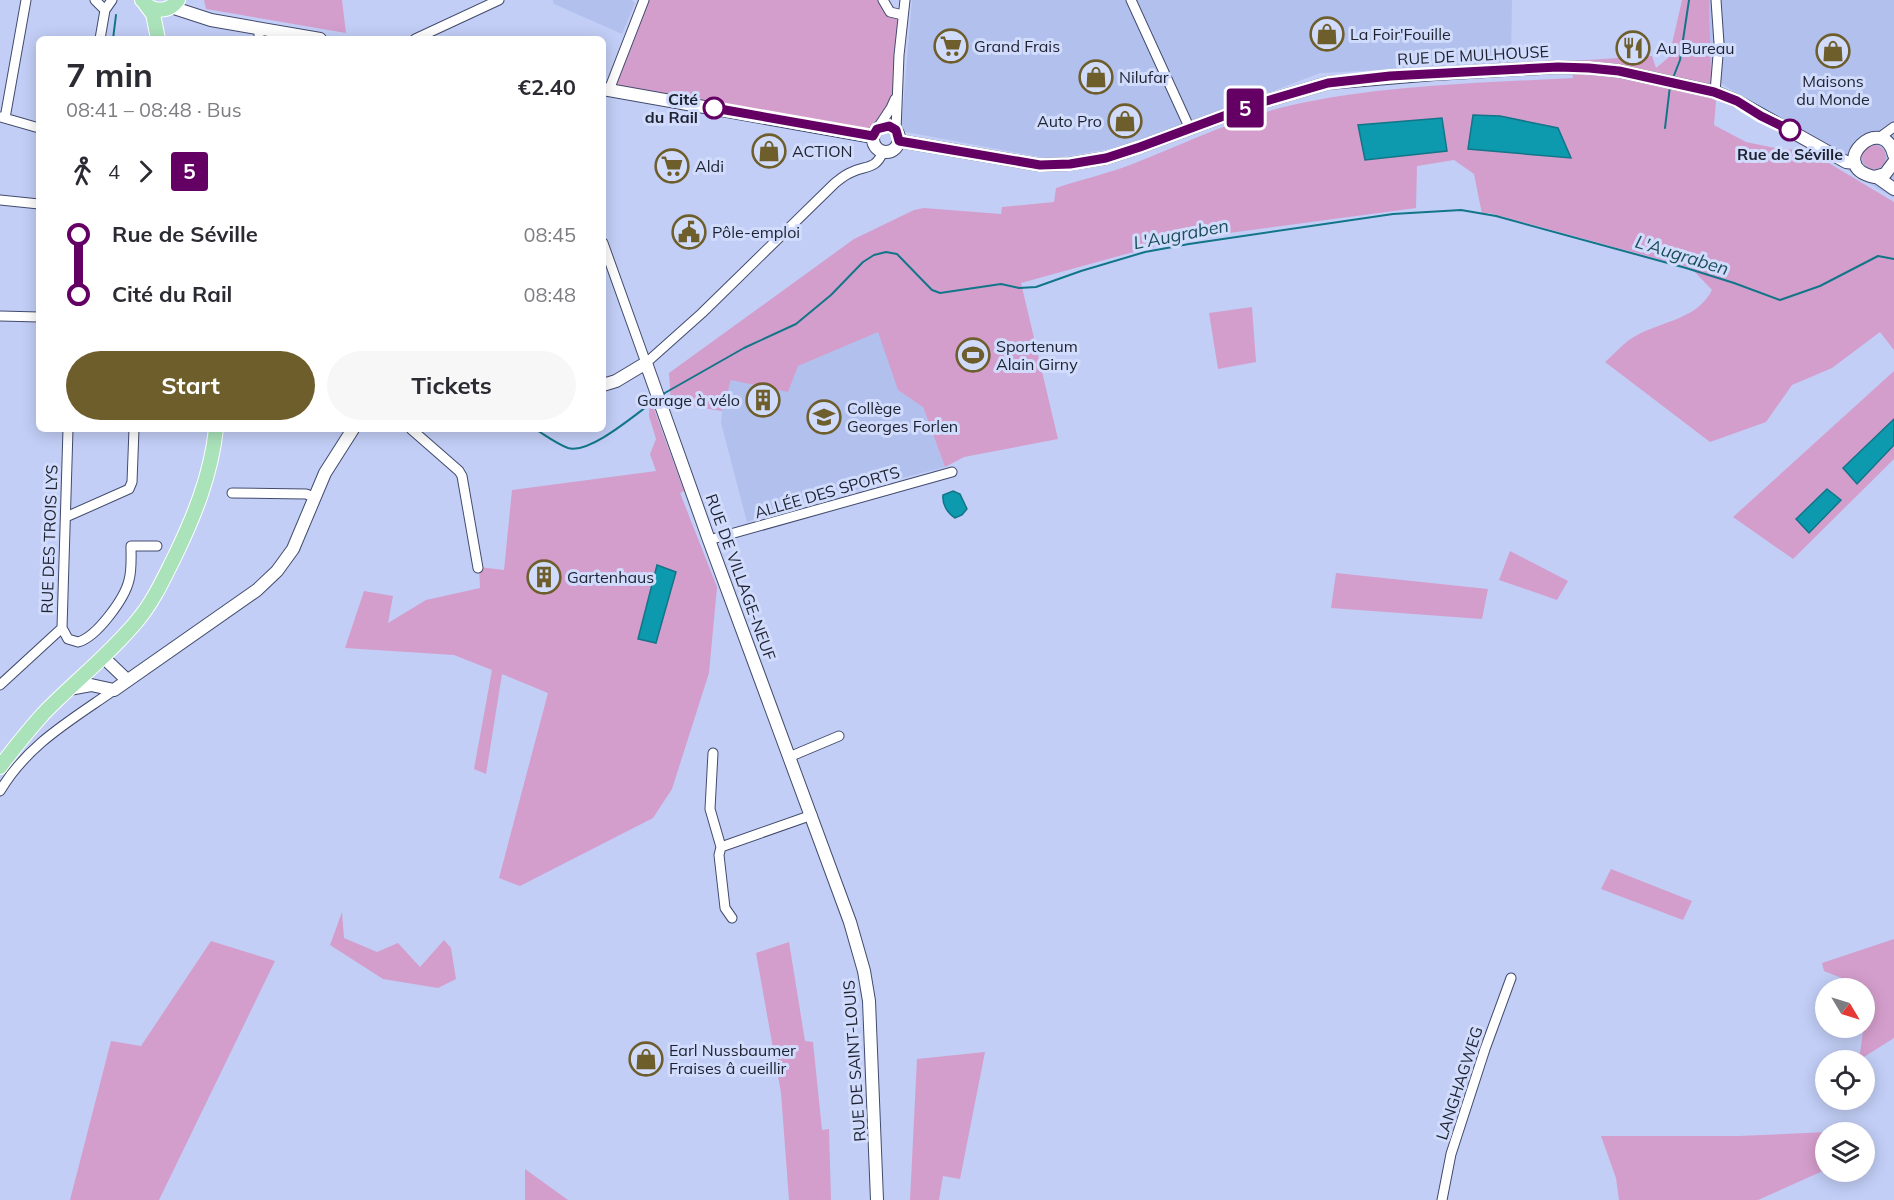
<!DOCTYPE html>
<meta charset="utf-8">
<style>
body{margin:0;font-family:Mulish,sans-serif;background:#f7f7f7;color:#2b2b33;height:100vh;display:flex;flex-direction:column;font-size:22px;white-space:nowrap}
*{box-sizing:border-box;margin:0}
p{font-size:20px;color:#7c7c81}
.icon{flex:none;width:33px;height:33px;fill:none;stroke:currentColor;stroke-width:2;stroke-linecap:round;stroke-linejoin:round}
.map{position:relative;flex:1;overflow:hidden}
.details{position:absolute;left:36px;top:36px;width:570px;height:396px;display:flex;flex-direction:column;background:#fff;border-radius:9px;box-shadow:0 3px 15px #0003}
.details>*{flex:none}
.badge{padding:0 12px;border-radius:4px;font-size:21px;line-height:39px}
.needle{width:39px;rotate:128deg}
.tools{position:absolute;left:1815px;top:978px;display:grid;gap:12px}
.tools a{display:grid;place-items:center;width:60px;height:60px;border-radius:50%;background:#fff;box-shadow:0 3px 15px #0003;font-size:30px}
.map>.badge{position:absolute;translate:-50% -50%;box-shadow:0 0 0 3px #fff}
.legs{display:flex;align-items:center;gap:9px;height:66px;padding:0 30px;font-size:20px}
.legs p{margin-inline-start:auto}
.overview{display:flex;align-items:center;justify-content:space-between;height:102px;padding:0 30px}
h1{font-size:33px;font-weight:700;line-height:45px}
.action{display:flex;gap:12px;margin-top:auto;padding:12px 30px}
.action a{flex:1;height:69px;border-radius:36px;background:#6e5e2c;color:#fff;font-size:24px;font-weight:700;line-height:69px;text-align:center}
.action a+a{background:#f7f7f7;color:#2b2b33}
ul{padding:0 30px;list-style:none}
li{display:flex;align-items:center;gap:21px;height:60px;font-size:22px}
li i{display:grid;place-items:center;width:9px;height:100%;margin:0 8px;background:currentColor}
li i::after{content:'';width:15px;height:15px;margin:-8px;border:4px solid;border-radius:50%;background:#fff}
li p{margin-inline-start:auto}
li:first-child i{background:linear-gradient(#0000 50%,currentColor 0)}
li:last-child i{background:linear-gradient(currentColor 50%,#0000 0)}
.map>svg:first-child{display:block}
.built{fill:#b2c0ed}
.green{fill:#d49ecc;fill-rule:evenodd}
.water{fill:#0d99ae;stroke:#127588;stroke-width:1.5}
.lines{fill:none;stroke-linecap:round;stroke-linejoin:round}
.stream{stroke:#127588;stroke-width:2}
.street-casing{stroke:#424b6d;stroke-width:11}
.secondary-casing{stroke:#424b6d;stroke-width:14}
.primary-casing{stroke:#fff;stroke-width:16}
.street{stroke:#fff;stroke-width:9}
.secondary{stroke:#fff;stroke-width:12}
.primary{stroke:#aae2ba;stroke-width:14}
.line-1-casing{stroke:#fff;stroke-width:14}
.line-1{stroke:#640064;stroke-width:9}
.stop-1-dot{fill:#fff;stroke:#640064;stroke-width:3}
.labels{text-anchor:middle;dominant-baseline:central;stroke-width:6;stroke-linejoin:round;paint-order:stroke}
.poi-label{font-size:16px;fill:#1d2130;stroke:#d1dcfc;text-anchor:start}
.street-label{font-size:16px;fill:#1d2130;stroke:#d1dcfc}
.stop-label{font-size:16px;font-weight:bold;fill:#1d2130;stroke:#d1dcfc;text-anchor:end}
.water-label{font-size:18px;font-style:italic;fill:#1d4f59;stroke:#d1dcfc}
</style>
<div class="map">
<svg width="1894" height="1200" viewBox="0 0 1894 1200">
<rect width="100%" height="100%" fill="#c2cef6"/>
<path class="built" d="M553,0h79l3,3 -13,31 -68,-30z
M912,0h600l-1,64 -191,9 -187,72 -83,14 -149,-28z
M1709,0h185v198l-36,-21 -147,-101z
M894,304l29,103 22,60 -156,40 -42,15 -26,-99 1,-12 9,-31 67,-14z"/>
<path class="green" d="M204,0h138l4,33 -140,-24z
M644,0h239l7,12 13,3 -6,76 -17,31 -9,8 -261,-45z
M1682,0h27l2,76 5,26 -2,23 32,17 34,7 27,1 87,52v148l-14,-18 -48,36 -40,17 -26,37 -56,20 -105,-80c8,-7 16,-16 24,-22 27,-19 67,-18 83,-50l-21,-22 -202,-55 -7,1 -8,-40 -20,-14 -37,6 -1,42 -239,32 -156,43 37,156 -94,18 -19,10 -22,-60 -25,-17 -20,-58 -80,34 -10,26 -57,-12 -9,31 -51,-8 -2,-30 185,-134 60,-29 10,-2 77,6 1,-7 52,-5 2,-14c24,-8 50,-14 74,-23 52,-20 103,-46 158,-59 93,-21 190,-23 285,-28l-3,-17 82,-5 4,12 13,-11zM1473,116l30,35 -34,-2z
M1862 157a12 12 0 1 1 24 0a12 12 0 1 1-24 0Z
M1252,307l4,55 -38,7 -9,-56z
M1894,371v88l-101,100 -60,-42z
M650,398l34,93 -4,2 37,94 -8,86 -37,116 -19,29 -133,68 -21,-8 49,-185 -46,-19 -16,100 -12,-5 18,-99 -38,-15 -109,-7 19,-57 29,5 -5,27 38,-23 54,-12 -1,-21 25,3 8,-80 144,-19 -6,-17 6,-15 -7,-23z
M1510,551l58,30 -11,19 -58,-20z
M1336,573l152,16 -6,30 -151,-11z
M1611,869l81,32 -9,19 -82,-31z
M342,912l2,26 33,14 21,-9 22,24 24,-27 7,8 5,31 -18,9 -55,-9 -53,-34z
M1894,939v99l-35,22 10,-71 -45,-18 -2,-8z
M211,941l64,20 -116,239h-89l41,-159 30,5z
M789,942l16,99 8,1 9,88 7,-1 2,71h-42l-8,-107 -25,-140z
M985,1052l-25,127 -17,-3 -4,24h-29l7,-141z
M1849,1131l-23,1 -1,38 -67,30h-139l-3,-22 -15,-42h138z
M525,1169l43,31h-43z"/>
<path class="water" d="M1473,115l27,1 58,12 13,30 -103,-9z
M1442,118l5,33 -82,9 -7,-35z
M1894,419v26l-37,39 -14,-16z
M1827,489l14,11 -32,33 -13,-14z
M953,491l7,3 7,15 -5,6 -7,3c-8,-5 -13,-14 -12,-23z
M657,565l19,7 -20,71 -18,-4z"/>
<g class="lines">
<path class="stream" d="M113,39l3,-24
M1673,78l7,-18 9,-60
M1665,128l5,-42
M663,394l81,-46 52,-24 35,-29 32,-33 11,-7 12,-3 11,2 35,36 8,3 61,-9 18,4 17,-1 45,-16 64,-19 44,-8 204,-30 68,-4 35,6 190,52 48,15 46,17 40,-14 58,-30 16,3
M535,429c10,6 22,15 33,19 21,7 69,-35 86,-47"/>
<g class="street-casing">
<path id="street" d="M95,0l10,10
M883,0l7,12 13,3
M1131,0l59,129
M100,39l5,-29 7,-10
M259,39v-11
M415,39l84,-39
M609,90l35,-90
M1715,92l4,-49 -3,-43
M1,117l38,11
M5,118l21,-118
M877,129l14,-21 4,-9
M896,130l3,-75 6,-55
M1879,138l15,-11
M0,200l39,4
M603,243l43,120 56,-50 133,-130c5,-4 11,-9 17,-11 15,-7 23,-2 31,-20
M0,316l39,1
M68,429l-6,199 6,11 10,3c19,-5 47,-44 51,-62 3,-11 2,-23 2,-34h26
M411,429l48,42 3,5 16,92
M232,493l74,1 8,3
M66,517l63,-28 3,-7 2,-53
M709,540l243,-68
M0,685l62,-57
M713,753l-3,56 11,38 -2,8 6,53 7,10
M789,757l50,-21
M0,791c28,-47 70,-70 114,-101
M721,847l91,-32
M1442,1200l9,-46 34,-105 26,-71"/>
</g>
<g class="secondary-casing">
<path id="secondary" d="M171,7l40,13 109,19
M603,89l270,48
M873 139a13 13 0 1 1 26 0a13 13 0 1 1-26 0Z
M899,141l141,24 29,-1 37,-6 34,-11 116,-43 72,-21 107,-9 123,-7 31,1 30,3 96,21 22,9 109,61 9,1
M1894,155c-11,-45 -70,11 -20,22l11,-3 9,-12
M1877,177l17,12
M603,385l13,-4 30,-18 63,177 141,382 14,49 5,30 8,199
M103,657l24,23
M69,689l22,-4 23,5 143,-100 20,-19 16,-22 32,-76 28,-44"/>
</g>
<g class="primary-casing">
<path id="primary" d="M142,0c10,13 26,13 36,0
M146,5l7,9 5,25
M0,767c14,-19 28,-36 43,-53 31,-32 66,-59 94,-93 16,-19 26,-41 37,-63 20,-41 37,-83 42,-129"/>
</g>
<use href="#street" class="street"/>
<use href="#secondary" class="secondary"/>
<use href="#primary" class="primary"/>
</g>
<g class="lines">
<g class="line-1-casing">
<path id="line-1" d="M714,108l159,28 4,-7 12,-3 7,4 3,11 141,24 30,-1 36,-6 34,-11 116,-43 72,-21 62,-7 168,-9 31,1 30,3 95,21 23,9 24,15 29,14"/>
</g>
<use href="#line-1" class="line-1"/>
</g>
<defs>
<g id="shop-ring" transform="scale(1.725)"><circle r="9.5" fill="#d1dcfc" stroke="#6e5e2c" stroke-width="1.5"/><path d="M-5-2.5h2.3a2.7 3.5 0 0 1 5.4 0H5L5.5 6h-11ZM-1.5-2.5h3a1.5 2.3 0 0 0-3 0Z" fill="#6e5e2c"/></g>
<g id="supermarket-ring" transform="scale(1.725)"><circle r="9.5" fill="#d1dcfc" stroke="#6e5e2c" stroke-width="1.5"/><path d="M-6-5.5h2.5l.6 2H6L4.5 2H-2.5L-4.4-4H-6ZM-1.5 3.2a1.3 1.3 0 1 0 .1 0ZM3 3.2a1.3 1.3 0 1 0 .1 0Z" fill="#6e5e2c"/></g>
<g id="restaurant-ring" transform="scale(1.725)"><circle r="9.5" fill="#d1dcfc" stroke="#6e5e2c" stroke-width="1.5"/><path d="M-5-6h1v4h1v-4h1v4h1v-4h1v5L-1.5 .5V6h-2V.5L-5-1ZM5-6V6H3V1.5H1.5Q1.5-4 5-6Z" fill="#6e5e2c"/></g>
<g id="civic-ring" transform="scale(1.725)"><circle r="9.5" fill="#d1dcfc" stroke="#6e5e2c" stroke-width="1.5"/><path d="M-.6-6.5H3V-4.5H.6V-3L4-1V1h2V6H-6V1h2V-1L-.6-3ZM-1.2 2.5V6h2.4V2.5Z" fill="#6e5e2c"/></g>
<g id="stadium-ring" transform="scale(1.725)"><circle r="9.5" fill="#d1dcfc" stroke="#6e5e2c" stroke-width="1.5"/><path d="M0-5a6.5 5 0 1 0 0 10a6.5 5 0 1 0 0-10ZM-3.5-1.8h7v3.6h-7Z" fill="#6e5e2c"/></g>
<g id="building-ring" transform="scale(1.725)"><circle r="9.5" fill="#d1dcfc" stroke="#6e5e2c" stroke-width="1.5"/><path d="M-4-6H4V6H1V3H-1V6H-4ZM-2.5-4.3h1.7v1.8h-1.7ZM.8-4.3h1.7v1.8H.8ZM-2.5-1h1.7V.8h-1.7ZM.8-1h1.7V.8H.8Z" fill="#6e5e2c"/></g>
<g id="school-ring" transform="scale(1.725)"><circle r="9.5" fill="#d1dcfc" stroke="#6e5e2c" stroke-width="1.5"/><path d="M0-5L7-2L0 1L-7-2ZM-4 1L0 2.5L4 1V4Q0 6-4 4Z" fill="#6e5e2c"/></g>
</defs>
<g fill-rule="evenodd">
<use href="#shop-ring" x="1327" y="34"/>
<use href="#supermarket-ring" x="951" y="46"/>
<use href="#restaurant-ring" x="1633" y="48"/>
<use href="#shop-ring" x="1833" y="51"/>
<use href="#shop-ring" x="1096" y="77"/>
<use href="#shop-ring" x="1125" y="121"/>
<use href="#shop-ring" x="769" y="151"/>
<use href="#supermarket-ring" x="672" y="166"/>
<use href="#civic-ring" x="689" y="232"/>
<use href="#stadium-ring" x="973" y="355"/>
<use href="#building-ring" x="763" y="400"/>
<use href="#school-ring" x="824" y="417"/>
<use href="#building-ring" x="544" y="577"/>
<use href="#shop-ring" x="646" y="1059"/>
</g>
<g class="stop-1-dot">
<circle cx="714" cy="108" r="10"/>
<circle cx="1790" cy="130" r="10"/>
</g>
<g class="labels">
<g class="poi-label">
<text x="1350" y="34">La Foir'Fouille</text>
<text x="974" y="46">Grand Frais</text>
<text x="1656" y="48">Au Bureau</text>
<text x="1119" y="77">Nilufar</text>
<text x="1833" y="81" text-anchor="middle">Maisons<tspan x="1833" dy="18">du Monde</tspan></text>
<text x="1102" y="121" text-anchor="end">Auto Pro</text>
<text x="792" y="151">ACTION</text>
<text x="695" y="166">Aldi</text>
<text x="712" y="232">Pôle-emploi</text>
<text x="996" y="346">Sportenum<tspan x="996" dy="18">Alain Girny</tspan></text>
<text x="740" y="400" text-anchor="end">Garage à vélo</text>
<text x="847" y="408">Collège<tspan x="847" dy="18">Georges Forlen</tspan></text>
<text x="567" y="577">Gartenhaus</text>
<text x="669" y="1050">Earl Nussbaumer<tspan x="669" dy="18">Fraises â cueillir</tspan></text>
</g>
<g class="street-label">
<text transform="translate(1473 55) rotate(-3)">RUE DE MULHOUSE</text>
<text transform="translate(827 492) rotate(-16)">ALLÉE DES SPORTS</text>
<text transform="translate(49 539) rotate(-88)">RUE DES TROIS LYS</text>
<text transform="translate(741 577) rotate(70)">RUE DE VILLAGE-NEUF</text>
<text transform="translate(854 1061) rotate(-94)">RUE DE SAINT-LOUIS</text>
<text transform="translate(1459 1083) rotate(-72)">LANGHAGWEG</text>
</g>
<g class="stop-label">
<text x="698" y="99">Cité<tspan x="698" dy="18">du Rail</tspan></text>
<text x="1790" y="154" text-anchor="middle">Rue de Séville</text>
</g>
<g class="water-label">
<text transform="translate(1181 234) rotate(-11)">L'Augraben</text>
<text transform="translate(1682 255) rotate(17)">L'Augraben</text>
</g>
</g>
</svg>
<div class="tools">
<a><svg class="needle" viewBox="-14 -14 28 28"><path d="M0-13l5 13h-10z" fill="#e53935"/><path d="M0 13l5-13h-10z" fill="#7c7c81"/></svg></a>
<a><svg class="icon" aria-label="locate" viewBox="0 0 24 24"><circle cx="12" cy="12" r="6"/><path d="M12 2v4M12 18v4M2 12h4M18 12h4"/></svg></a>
<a><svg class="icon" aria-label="layers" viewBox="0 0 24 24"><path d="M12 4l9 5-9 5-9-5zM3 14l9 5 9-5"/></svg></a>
</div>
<b class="badge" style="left:1245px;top:108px;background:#640064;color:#fff">5</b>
<section class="details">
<div class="overview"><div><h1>7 min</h1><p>08:41 – 08:48 · Bus</p></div><b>€2.40</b></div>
<div class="legs"><svg class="icon" aria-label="walk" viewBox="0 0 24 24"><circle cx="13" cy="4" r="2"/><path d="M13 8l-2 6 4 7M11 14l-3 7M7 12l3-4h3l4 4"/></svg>4<svg class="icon" aria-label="forward" viewBox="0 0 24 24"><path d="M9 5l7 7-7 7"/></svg><b class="badge" style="background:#640064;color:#fff">5</b></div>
<ul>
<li><i style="color:#640064"></i><b>Rue de Séville</b><p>08:45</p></li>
<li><i style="color:#640064"></i><b>Cité du Rail</b><p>08:48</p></li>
</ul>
<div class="action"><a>Start</a><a>Tickets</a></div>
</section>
</div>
